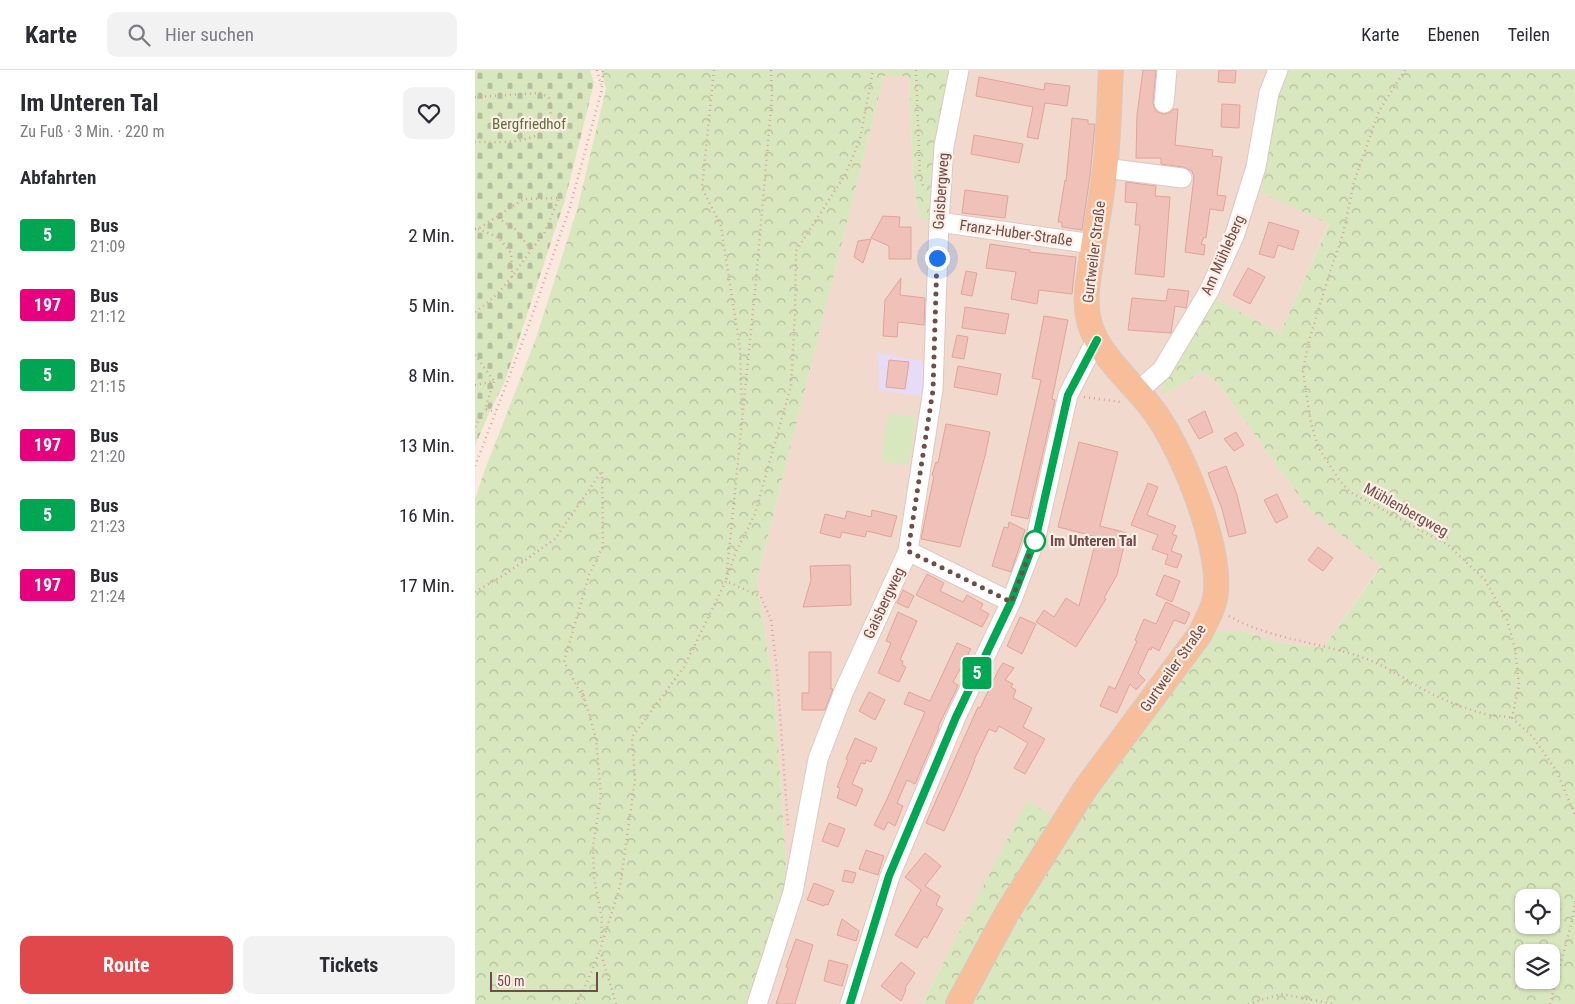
<!DOCTYPE html>
<html lang="de">
<meta charset="utf-8">
<style>
body{margin:0;font-family:"Roboto Condensed",sans-serif;background:#f2f2f3;color:#2b2b33;height:100vh;display:flex;flex-direction:column;font-size:19px;white-space:nowrap}
*{box-sizing:border-box;margin:0}
p{font-size:16px;color:#7c7c81}
.icon{flex:none;width:28px;height:28px;fill:none;stroke:currentColor;stroke-width:2;stroke-linecap:round;stroke-linejoin:round}
.map{position:relative;flex:1;overflow:hidden}
.side{display:flex;flex-direction:column;background:#fff;width:475px}
.side>*{flex:none}
.badge{padding:0 10px;border-radius:4px;font-size:18px;line-height:32px}
.buttons{position:absolute;left:1040px;top:819px;display:grid;gap:10px}
.buttons a{display:grid;place-items:center;width:45px;height:45px;border-radius:10px;background:#fff;box-shadow:0 1px 4px #0004;font-size:25px}
.scale{position:absolute;left:15px;bottom:12px;width:108px;box-sizing:border-box;padding-left:5px;border:2px solid #704d48;border-top:0;font-size:14px;line-height:18px;white-space:nowrap;color:#704d48;-webkit-text-stroke:4px #feeee5;paint-order:stroke}
.you{position:absolute;width:25px;height:25px;margin:-12px;border:4px solid #fff;border-radius:50%;background:#1a73e8;box-shadow:0 0 0 8px #1a73e833}
.map>.badge{position:absolute;translate:-50% -50%;box-shadow:0 0 0 2px #fff}
h2{padding:0 20px;font-size:19px;line-height:45px}
.round{display:grid;place-items:center;flex:none;width:52px;height:52px;border-radius:10px;background:#f2f2f3}
.summary{display:flex;align-items:center;justify-content:space-between;height:85px;padding:0 20px}
h1{font-size:24px;font-weight:700;line-height:38px}
.button{display:flex;gap:10px;margin-top:auto;padding:10px 20px}
.button a{flex:1;height:58px;border-radius:10px;background:#e1484b;color:#fff;font-size:20px;font-weight:700;line-height:58px;text-align:center}
.button a+a{background:#f2f2f3;color:#2b2b33}
ul{padding:0;list-style:none}
li{display:flex;align-items:center;gap:15px;height:70px;padding:0 20px}
li div{flex:1}
li b{display:block;font-size:19px}
li em{font-style:normal}
li .badge{min-width:55px;font-weight:700;text-align:center}
header{display:flex;align-items:center;gap:30px;box-sizing:border-box;height:70px;padding:0 25px;background:#fff;border-bottom:1px solid #e1e1e2}
header strong{font-size:24px}
nav{display:flex;gap:28px;margin-inline-start:auto;font-size:18px}
.search{width:350px;height:45px;background:#f2f2f3;display:flex;align-items:center;gap:12px;box-sizing:border-box;padding:0 18px;border-radius:10px;color:#7c7c81;font-size:19px}
main{display:flex;flex:1;min-height:0}
.map>svg:first-child{display:block}
.residential{fill:#f2d9ce}
.education{fill:#e7dcf7}
.green{fill:#d9e7bf}
.forest{fill:url(#forest-crowns);fill-rule:evenodd}
.cemetery{fill:url(#cemetery-stones)}
.building{fill:#efc1b8;stroke:#e1a399}
.lines{fill:none;stroke-linecap:round;stroke-linejoin:round}
.minor-casing{stroke:#e0c6bf;stroke-width:21}
.major-casing{stroke:#d4cac8;stroke-width:26}
.path{stroke:#d3a49c;stroke-width:2.5;stroke-dasharray:1 4;stroke-linecap:butt}
.minor{stroke:#fff;stroke-width:19}
.major{stroke:#f8be99;stroke-width:24}
.line-casing{stroke:#fff;stroke-width:11}
.line{stroke:#00a651;stroke-width:8}
.walk{stroke:#704d48;stroke-width:5;stroke-dasharray:0 9}
.stop-dot{fill:#fff;stroke:#00a651;stroke-width:2.5}
.labels{text-anchor:middle;dominant-baseline:central;stroke-width:4.5;stroke-linejoin:round;paint-order:stroke}
.park-label{font-size:15px;fill:#59703e;stroke:#feeee5}
.street-label{font-size:15px;fill:#704d48;stroke:#feeee5}
.stop-label{font-size:15px;font-weight:bold;fill:#704d48;stroke:#feeee5;text-anchor:start}
</style>
<header>
<strong>Karte</strong>
<div class="search"><svg class="icon" aria-label="search" viewBox="0 0 24 24"><circle cx="10" cy="10" r="6"/><path d="M15 15l6 6"/></svg>Hier suchen</div>
<nav><a>Karte</a><a>Ebenen</a><a>Teilen</a></nav>
</header>
<main>
<section class="side">
<div class="summary"><div><h1>Im Unteren Tal</h1><p>Zu Fuß · 3 Min. · 220 m</p></div><a class="round"><svg class="icon" aria-label="heart" viewBox="0 0 24 24"><path d="M12 20l-8-8c-3-5 5-10 8-4 3-6 11-1 8 4z"/></svg></a></div>
<h2>Abfahrten</h2>
<ul>
<li><span class="badge" style="background:#00a651;color:#fff">5</span><div><b>Bus</b><p>21:09</p></div><em>2 Min.</em></li>
<li><span class="badge" style="background:#e6007e;color:#fff">197</span><div><b>Bus</b><p>21:12</p></div><em>5 Min.</em></li>
<li><span class="badge" style="background:#00a651;color:#fff">5</span><div><b>Bus</b><p>21:15</p></div><em>8 Min.</em></li>
<li><span class="badge" style="background:#e6007e;color:#fff">197</span><div><b>Bus</b><p>21:20</p></div><em>13 Min.</em></li>
<li><span class="badge" style="background:#00a651;color:#fff">5</span><div><b>Bus</b><p>21:23</p></div><em>16 Min.</em></li>
<li><span class="badge" style="background:#e6007e;color:#fff">197</span><div><b>Bus</b><p>21:24</p></div><em>17 Min.</em></li>
</ul>
<div class="button"><a>Route</a><a>Tickets</a></div>
</section>
<div class="map">
<svg width="1100" height="934" viewBox="0 0 1100 934">
<defs>
<pattern id="forest-crowns" width="20" height="18" patternUnits="userSpaceOnUse" patternTransform="scale(1.25)"><rect width="20" height="18" fill="#d9e7bf"/><path d="M2 6a3 3 0 1 1 6 0M12 15a3 3 0 1 1 6 0" fill="none" stroke="#b4bd9d"/></pattern>
<pattern id="cemetery-stones" width="16" height="16" patternUnits="userSpaceOnUse" patternTransform="scale(1.25)"><rect width="16" height="16" fill="#d9e7bf"/><path d="M2 7V4a2 2 0 0 1 4 0v3zM10 15v-3a2 2 0 0 1 4 0v3z" fill="#b4bd9d"/></pattern>
</defs>
<rect width="100%" height="100%" fill="#fbe9df"/>
<path class="residential" d="M476,0h335l43,153 -49,110 -68,-36 -50,99 40,-24 15,10 91,127 73,56 -58,83 -45,-6 -35,-11 -171,196 -45,-25 -105,202h-172l38,-113 -13,-192 -18,-119 127,-504h25l4,100 6,41 13,5z"/>
<path class="education" d="M403,283l43,8 10,16 -3,20 -49,-7z"/>
<path class="green" d="M413,343l28,4 -7,48 -28,-3z"/>
<path class="forest" d="M126,0h350l-18,152 -14,-4 -6,-42 -4,-100h-25l-127,504 18,119 13,192 -38,113h-275v-505l9,-27 52,-134 41,-128 29,-121z
M811,0h289v934h-606l33,-65 70,-112 141,-195 30,-1 35,11 45,6 58,-82 -73,-57 -91,-127 -15,-10 -40,24 2,-21 48,-78 68,36 49,-109 -68,-31 15,-96zM1049,828h27v27h-27zM1049,882h27v28h-27z
M552,731l29,16 -106,187h-28z"/>
<path class="cemetery" d="M0,0h115l4,13 -29,117 -60,181 -15,30 -15,35z"/>
<path class="building" d="M668,0h13l-3,32 1,5 3,5 6,2 6,-1 5,-4h4l-3,36 38,5 -1,6 10,1 -5,38 9,1 -3,15 -13,-2 -4,29 -2,-1 -3,7 4,1 -1,10 -19,-3 9,-75 -2,-6 -9,-4 -22,-3v-6h-25l1,-43z
M744,0h17l-1,13 -17,-1z
M504,7l65,13 1,-7 25,3 -3,20 -22,-3 -7,36 -11,-2 6,-30 -57,-11z
M747,34l18,1 -1,23 -18,-1z
M597,48l16,2v4h7l-5,52 -8,54 -20,-3v-5h-4l7,-42 1,1z
M499,65l49,9 -4,19 -48,-9z
M651,112l30,4 -1,10 15,1 -6,80 -29,-3 5,-49h-5l2,-22 -12,-1z
M490,120l43,6 -3,22 -43,-5z
M408,146l17,1 -1,10h12v32h-22v-13l-18,-8z
M794,152l30,9 -6,19 -15,-5 -4,13 -15,-4z
M396,169l-8,24 -9,-6 4,-16z
M515,174l40,6v2l46,5 -4,37 -33,-4 -2,14 -26,-5 5,-27 -30,-4z
M773,198l17,9 -15,27 -17,-9z
M491,201l11,2 -5,23 -11,-2z
M426,208l-1,17 25,3 -1,27 -26,-3 -1,15 -14,-1 2,-36z
M693,219l21,2 -3,17 -11,-2 -4,27 -43,-3 4,-32 34,3z
M490,237l44,7 -4,20 -43,-6z
M569,246l24,4 -16,79 3,1 -27,119 -17,-4 30,-135 -9,-2z
M482,265l11,2 -4,22 -12,-2z
M414,290l20,2 -4,27 -19,-2z
M483,296l43,8 -4,21 -43,-8z
M730,341l8,21 -14,7 -11,-19z
M471,354l44,8 -5,24 -25,91 -39,-8 13,-63 -2,-1 4,-13 2,1z
M761,362l8,13 -10,6 -10,-12z
M604,372l39,10 -18,74 27,7 -10,42 -13,23 2,1 -30,48 -40,-25 8,-12 10,7 12,-19 13,8 18,-69 -39,-10z
M751,396l11,29 9,38 -17,4 -7,-28 -14,-36z
M673,413l10,4 -11,28 29,11 -4,8 5,2 -6,15 11,4 -5,13 -12,-4 3,-9 -16,-6 6,-14 -27,-10z
M802,424l11,23 -12,6 -12,-23z
M397,440l25,6 -6,21 -24,-6 -2,6 -23,-5 -2,6 -20,-5 5,-19 20,5 2,-8 24,6z
M534,452l16,8 -14,42 -19,-6 12,-39 4,1z
M843,477l15,11 -10,13 -15,-11z
M375,495l1,40 -48,2 8,-27 -1,-14z
M452,504l17,9 -4,8 23,11 4,-7 16,9 -3,5 9,5 -7,13 -66,-32z
M689,505l16,6 -8,21 -16,-7z
M428,520l11,6 -6,12 -11,-5z
M691,532l24,11 -5,11 -11,-4 -15,31 -7,-4 -1,3 -2,-1 -11,24 7,7 -9,10 -6,-6 -13,29 -17,-7 9,-20 6,3 22,-48 -2,-1 9,-21 12,5z
M423,542l19,9 -17,39 3,1 -1,4 4,2 -7,15 -21,-9 13,-30 -5,-2z
M545,547l16,7 -14,30 -15,-8z
M482,573l14,6 -18,33 5,3 -2,5 -18,37 1,1 -24,56 -8,-4 -10,23 6,3 -8,20 -7,-4 -4,8 -10,-5 13,-26 38,-87 -21,-8 5,-12 21,9z
M334,582h22v37h2l-8,21h-23v-17h7z
M528,593l11,5 -9,12 8,4 -2,3 5,3 -3,8 19,10 -9,19 22,12 -20,35 -11,-6 14,-25 -29,-17 -3,6 -7,-3 -15,31h1l-11,27 -20,44 -18,-8 52,-116 2,1 19,-39z
M394,622l16,8 -10,20 -16,-9z
M380,668l22,10 -6,14 -5,-2 -1,4 -4,-1 -9,21 11,5 -7,17 -19,-8 3,-10 -3,-1 11,-27 -2,-1z
M354,753l16,6 -7,18 -16,-6z
M391,780l18,6 -6,19 -19,-6z
M450,783l16,13 -16,20 15,10 -4,9 7,4 -16,29 -3,-2 -7,12 -22,-13 26,-45 -16,-13z
M370,800l11,3 -3,10 -11,-2z
M339,813l20,8 -6,14 -3,-1 -1,2 -17,-6z
M367,849l17,12 -3,10 -19,-6z
M321,869l17,6 -18,59h-19l12,-36 -2,-1z
M354,890l19,5 -6,21 -18,-5z
M426,892l14,11 -10,15 1,2 -5,11 -20,-15z"/>
<g class="lines">
<g class="minor-casing">
<path id="minor" d="M689,33l3,-33
M630,98l77,10
M464,152l154,22
M662,322l25,-22 47,-79 26,-57 21,-67 13,-74 9,-23
M433,481l103,51
M282,934l36,-112 25,-133 26,-68 64,-140 25,-162 6,-167 5,-76 15,-76
M375,934l40,-128 66,-159 55,-115 25,-65 32,-142 28,-55"/>
</g>
<g class="major-casing">
<path id="major" d="M483,934l49,-91 78,-124 115,-155c6,-13 15,-27 16,-42 4,-49 -35,-148 -66,-186 -20,-26 -53,-52 -61,-85 -5,-20 -1,-39 2,-60 4,-31 11,-62 14,-93 4,-32 4,-65 6,-98"/>
</g>
<path class="path" d="M122,0l4,15
M239,0l-12,118 19,38 19,123 2,61
M296,0l1,26 -16,185 -30,300 9,-27 20,-40 36,-128 4,-72 1,-63 49,-76 15,-36 13,-69
M441,0l4,108 4,10
M930,0l-26,41 -25,71 -11,52 -13,38 -22,72 -5,28 8,51 7,24 22,34 10,11 98,53 37,35 22,40 8,29 4,36 -7,33
M0,27l66,-4 8,5c12,49 -42,44 -74,44
M0,159h3l46,-30 35,-1 -15,36 -13,16
M3,159l20,8 13,16 1,24
M0,242c26,-18 38,-36 56,-62l-16,-21 -17,-11
M0,285l19,26
M0,315l19,-4 -9,28 11,3
M609,327l37,5
M0,357l10,-18
M0,396l52,-136 43,-123 32,-118 1,-19
M0,522l29,-17 51,-36 47,-68 1,75 -14,29 -25,87 20,38 -2,-10 14,48 5,58 -8,50 1,32 8,40 -1,24
M754,546c42,24 93,26 138,43 23,9 43,24 65,35 18,9 37,16 57,21 8,1 15,1 23,3
M1037,648l21,19 24,35 18,43
M101,934l12,-24 12,-30
M141,934l-16,-54 20,-64 15,-106 -3,-43 52,-70 42,-86 35,16 10,23 6,51 11,156
M773,934l33,-10 53,10
M1075,934l22,-83 3,-20"/>
<use href="#minor" class="minor"/>
<use href="#major" class="major"/>
</g>
<g class="lines">
<g class="line-casing">
<path id="line" d="M375,934l39,-128 67,-159 55,-115 25,-65 32,-142 29,-55"/>
</g>
<use href="#line" class="line"/>
<path class="walk" d="M462,188l-4,132 -25,161 103,51 25,-65 -1,4"/>
</g>
<circle class="stop-dot" cx="560" cy="471" r="10"/>
<g class="labels">
<g class="park-label">
<text x="54" y="54">Bergfriedhof</text>
</g>
<g class="street-label">
<text transform="translate(466 121) rotate(-86)">Gaisbergweg</text>
<text transform="translate(541 163) rotate(8)">Franz-Huber-Straße</text>
<text transform="translate(619 182) rotate(-83)">Gurtweiler Straße</text>
<text transform="translate(748 185) rotate(-66)">Am Mühleberg</text>
<text transform="translate(931 440) rotate(29)">Mühlenbergweg</text>
<text transform="translate(409 533) rotate(-65)">Gaisbergweg</text>
<text transform="translate(698 598) rotate(-55)">Gurtweiler Straße</text>
</g>
<g class="stop-label">
<text x="575" y="471">Im Unteren Tal</text>
</g>
</g>
</svg>
<div class="buttons">
<a><svg class="icon" aria-label="locate" viewBox="0 0 24 24"><circle cx="12" cy="12" r="6"/><path d="M12 2v4M12 18v4M2 12h4M18 12h4"/></svg></a>
<a><svg class="icon" aria-label="layers" viewBox="0 0 24 24"><path d="M12 4l9 5-9 5-9-5zM3 14l9 5 9-5"/></svg></a>
</div>
<div class="scale">50 m</div>
<div class="you" style="left:462px;top:188px"></div>
<b class="badge" style="left:502px;top:603px;background:#00a651;color:#fff">5</b>
</div>
</main>
